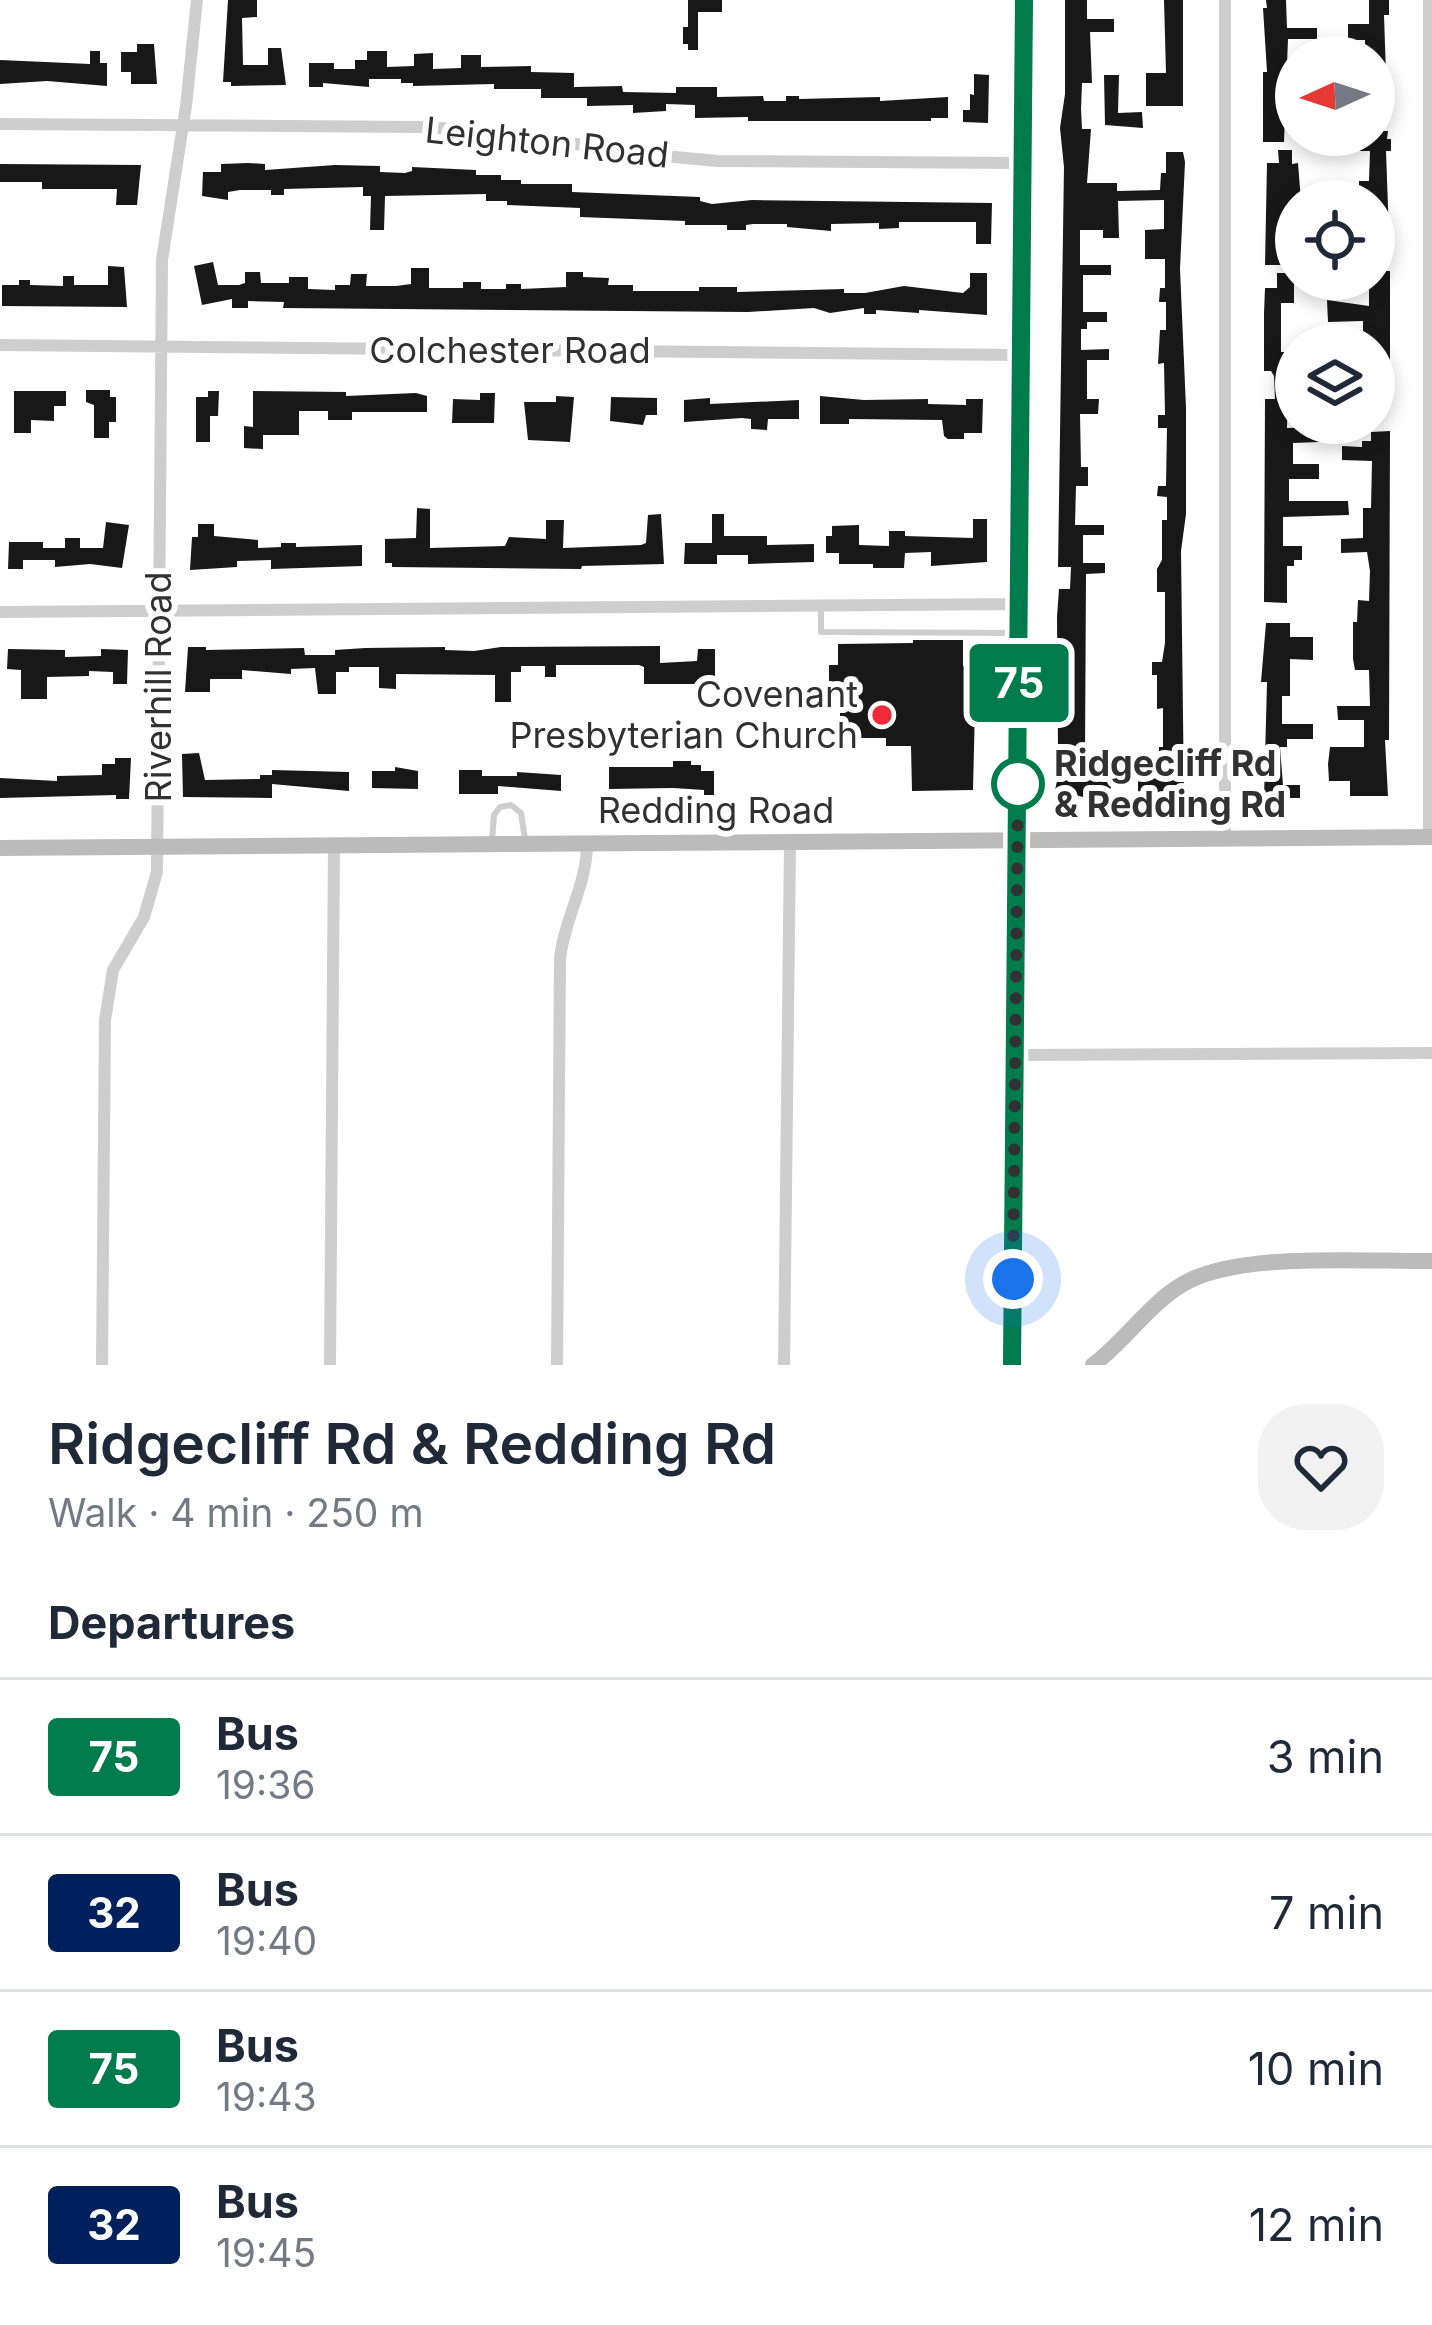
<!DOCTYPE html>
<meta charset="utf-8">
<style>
body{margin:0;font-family:Inter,sans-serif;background:#f2f2f3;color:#1f2937;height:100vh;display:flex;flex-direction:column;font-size:45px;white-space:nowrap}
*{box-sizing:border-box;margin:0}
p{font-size:39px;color:#747a83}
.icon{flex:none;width:66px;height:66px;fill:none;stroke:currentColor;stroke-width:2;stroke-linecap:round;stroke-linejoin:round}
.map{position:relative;height:1365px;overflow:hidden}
.panel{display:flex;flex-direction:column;background:#fff;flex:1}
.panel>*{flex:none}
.badge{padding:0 24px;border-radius:9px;font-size:42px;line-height:78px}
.needle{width:78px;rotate:267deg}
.controls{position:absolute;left:1275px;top:36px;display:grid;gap:24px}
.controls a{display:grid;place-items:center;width:120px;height:120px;border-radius:50%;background:#fff;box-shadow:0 6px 18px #0003;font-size:60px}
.you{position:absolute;width:60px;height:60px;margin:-30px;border:9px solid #fff;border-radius:50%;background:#1a73e8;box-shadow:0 0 0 18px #1a73e833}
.map>.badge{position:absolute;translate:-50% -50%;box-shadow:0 0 0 6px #fff}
h2{padding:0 48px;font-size:45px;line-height:108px}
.round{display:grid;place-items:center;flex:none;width:126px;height:126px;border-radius:48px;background:#f2f2f3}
.summary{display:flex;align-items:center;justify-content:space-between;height:204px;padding:0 48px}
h1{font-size:57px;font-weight:600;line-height:90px}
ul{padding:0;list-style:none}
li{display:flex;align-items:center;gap:36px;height:156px;padding:0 48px;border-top:3px solid #e0e1e3}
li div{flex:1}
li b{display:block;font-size:45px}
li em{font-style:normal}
li .badge{min-width:132px;font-weight:700;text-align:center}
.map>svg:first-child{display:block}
.building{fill:#181818}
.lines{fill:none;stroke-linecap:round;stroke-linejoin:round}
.lane{stroke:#cecece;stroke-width:6}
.street{stroke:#cecece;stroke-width:12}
.secondary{stroke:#bbb;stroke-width:16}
.line-casing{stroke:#fff;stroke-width:27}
.line{stroke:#007b4b;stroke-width:18}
.walk{stroke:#313131;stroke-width:12;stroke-dasharray:0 21.6}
.poi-dot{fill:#f12939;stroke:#fff;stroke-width:4.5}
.stop-dot{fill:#fff;stroke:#007b4b;stroke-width:6}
.labels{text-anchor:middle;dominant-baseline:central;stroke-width:12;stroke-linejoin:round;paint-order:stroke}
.street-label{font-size:36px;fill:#313131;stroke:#fff}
.poi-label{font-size:36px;fill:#313131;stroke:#fff;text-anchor:end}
.stop-label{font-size:36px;font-weight:bold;fill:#313131;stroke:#fff;text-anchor:start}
</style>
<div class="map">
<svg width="1432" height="1365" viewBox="0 0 1432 1365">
<rect width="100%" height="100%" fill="#fff"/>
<path class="building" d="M228,0h29v17l-15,1 1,47h25v-17h13l5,37 -55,1v-4h-8z
M688,0h34v12h-24v38h-10v-6h-5v-17h5z
M1065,0h22v19h27v13h-24l2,51h-10l-1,26 1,20h9l-4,54h30v8l43,-1 1,-17h5v-21h17l2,10 -5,107 6,139v106l-5,37 3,247h-46v-22h21v-29h4v-39l-6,1v-34h-5v-13h10l3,-19v-51h-8v-23l5,-9v-40h5v-23l-10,-1 1,-10h8l1,-58h-9v-13h7l-1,-52 -6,1 2,-34h6v-28h-7l1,-14h5v-29h-20v-29l19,-1v-29l-46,1 1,37h-16v-8h-23v35h31v10h-28v37h24v10h-20v7h-6v21l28,-1v11h-22v39h12l-1,15h-18l1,53h7v19h-12l-1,39h29v10h-21v28h22v10l-19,1 -1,180h-27l-1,-137 2,-28h11l1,-22h-13l6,-400 -4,-39 5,-34z
M1164,0h19v106h-37v-33h20z
M1266,0h20l1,28h30v11h-29l-4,103h-21v-70h4l-4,-64h4z
M1369,0h20v15h-5l3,90h-13v-55h-9v-10h-17v-16h21z
M137,44h17l3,40h-26v-12h-10v-20h16z
M90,51h10v12h7v23l-60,-5 -47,3v-24l90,4z
M367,51h20v16l27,-1v-12l19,-1v16l28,-1v-13h20v12l50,-1v6l43,1v14l48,-1 1,6 53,1v-6h41v10l46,-1 1,5h22v-5h13v3l81,-2v4l68,-4v21h-17v3h-183v-4l-53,1v-13l-29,-1v7l-33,2v-8l-46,1v-8h-46v-9h-47v-5l-81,2v-3h-12v-4h-32v8l-46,-4v4h-14v-24h25v6h21v-9h12z
M974,74l15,1 -1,48 -25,-1v-12h7v-16l4,1z
M1104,75h15l-1,38 24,-1 1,16 -38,-3z
M1374,131h14l-1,8h4v12h-5l3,85 -5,1 1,11h-11v-47h-5v-7h-10v-13h10l1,-30h-10v-16h14z
M1278,150h14v14l6,-1 3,38h-5l-3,16h-5l4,34h-8v14h-19l2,-102h12z
M248,163l17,1v6l70,-5 45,1v6l25,1 7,-2v-4l64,3v5h25v5h20v4h51v8l128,5v4l12,3 40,-4 240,3 -1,41h-15v-22h-77v6l-20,1v-6l-48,1v7l-44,-4v-3h-34l-7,1v5h-19v-5h-42v-4l-105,-4v-9l-73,-3v-4h-21v-7l-101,2 -1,34h-14l1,-34h-8v-9l-79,2v6h-13v-5h-31l-12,2v8l-26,-4 1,-24h18v-8z
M0,164l141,1 -4,40h-21l1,-16h-75v-7h-42z
M213,262l5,23h21l6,-2v-11h15l1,11h28v-6h19v12l27,1v-5h15l1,-11h16l-1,12h30l15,-2v-16h18v20h34v-6h18v7h25v-5h15v5l45,-2v-15h17v5l26,1 -1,7h25v6h66v-4h38v5l107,-3v4h21l39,-7 59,7 7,-6v-14h17v42l-68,-5v3l-43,-3v4h-12v-6l-34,5 -16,-5 -66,4 -465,-4 1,-6 -36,-1v7h-16v-9l-30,6 -8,-39z
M108,266l16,1 3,40 -125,-1v-21h17v-5h11v5l33,1v-10h11v9h34z
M1374,271h16v101l-16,1v-33h-11v-19l-35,1 -1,-22 42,6v-27h5z
M1277,273h17v30h-13v49h8l-2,76 32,-1v15l-26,1v21h26v15h-30v22h59l1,14 -66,2v29h19v14h-8v6h-7v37l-23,-1 1,-203h10l-1,-23 -3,-5h-7v-58l1,-25h12z
M86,390h24v7h6v25h-7v16h-15v-33l-8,-3z
M14,391h52v15h-12v15l-23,-1v13h-17z
M208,391h11l-1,25h-8v26h-14v-45h12z
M253,391l93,1v4l70,-3 11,3v16h-75v8h-24v-9h-29v24h-36v14l-19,-1v-22l9,1z
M480,393h15l-1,30h-42l1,-24 27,1z
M556,396l18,1 -4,45 -42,-2 -4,-38h32z
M820,396l44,4 64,-1v5l38,1v-6h17l-1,34h-18v6h-16l-4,-3 -2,-16 -93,-1v5h-29z
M611,397l46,1v17h-11l-3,10 -33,-4z
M710,398v6l89,-4v19h-31l-1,11 -16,-1v-10l-9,-1 -58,4v-22z
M1390,431l-1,309h-4l3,56h-38v-15h-21l-1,-17 2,-17h34v-27h-26l-1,-14h33l-1,-36h-14l-2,-11v-37h4l1,-22 11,1 1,-30 -3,-19 -26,1v-14l22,-1v-30h8l1,-47 -30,-1v-14l20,1v-6h9v-9z
M417,508l13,1v39l75,-2 4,-9 37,2v-19h18l-1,28 78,-3 5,-2 2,-28 13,-1 3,50 -82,2 -1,3 -189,-2v-4h-7v-24l31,-1z
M712,514h12v22h43v9l47,-1v18l-66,2v-9h-31v9h-33l1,-21h27z
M973,519h14v43l-56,4v-14l-26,1 -1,15h-31v-4h-34v-11h-13v-17h6v-10l27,-1v20l30,1v-15h16v5l68,2z
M106,522l23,3 -7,43 -32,-4 -35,3v-7h-32v9h-15l1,-27h34v6h22v-10h15v10h23z
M198,524h16v12l44,4v8l23,-1v-4h15v4l66,-2v21l-91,3v-9l-34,1v6l-47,3 2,-33h6z
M1266,623h24v14h23v23l-23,-1v37h-8v28h31v15h-26v8h-7l3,38h17v13h-36l3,-116h-6z
M913,640h50v26h13l-3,124 -61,1 -1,-45h-25v-8h-27v-11h-19v-23h-11v-39h9v-21l75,-1z
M660,646v17l37,-2 1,-12h17v35h-71v-17l-5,-2h-83v12h-11v-11h-24v6h-10v30h-16v-27l-99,-1v15l-17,-1v-21h-30v5h-13v22h-18l-3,-26 -24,1v5l-49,-4v9h-32v13h-25l3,-45h18v3l98,-2 1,7h30v-5l30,-2 80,-1v3l29,1 27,-4z
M8,649l57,1v7l36,-1v-7l27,1 -1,34h-14v-12l-24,-1v5l-42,1v22h-26v-29l-14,-1z
M199,753l6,27 55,-1v-4h12v-5l77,2v19l-77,-7v14l-89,-1 -1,-43z
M115,758h16l-2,41h-13v-4l-116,3v-20l57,3v-5l45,-1v-11h13z
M673,761h18v4h10v6h13v24h-10v-5l-31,-2 -64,1v-22h64z
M395,767l23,4v18l-46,-1v-17h23z
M1060,768l52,15 -4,15 -16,-4 -1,5 -36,-9z
M459,770h23v6h35v-4l44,3v16l-63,-5v8h-39z"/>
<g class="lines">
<path class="lane" d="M821,609v23l198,1
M492,841l2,-26 6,-8 11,-2 10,8 4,26"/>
<path class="street" d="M0,124l419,3 76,4 138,22 84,8 305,2
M0,345l1021,10
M0,612l1019,-8
M1429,837v-837
M1225,839v-839
M1015,1055l417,-2
M102,1365l3,-345 8,-50 31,-53 13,-45 5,-612 24,-154 11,-106
M330,1365l4,-519
M557,1365l3,-406c4,-40 27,-74 27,-115
M784,1365l6,-522
M1013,1365l11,-1365"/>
<path class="secondary" d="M0,848l1432,-11
M1093,1365c32,-24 57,-62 90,-81 55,-33 183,-22 249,-23"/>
</g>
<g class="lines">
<g class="line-casing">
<path id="line" d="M1012,1365l12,-1365"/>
</g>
<use href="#line" class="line"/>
<path class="walk" d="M1013,1279l5,-495"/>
</g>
<circle class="poi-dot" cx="882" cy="715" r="12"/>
<circle class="stop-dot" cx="1018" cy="784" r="24"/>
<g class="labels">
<g class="street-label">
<text transform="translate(547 142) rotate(6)">Leighton Road</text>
<text x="510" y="350">Colchester Road</text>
<text transform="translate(158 687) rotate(-90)">Riverhill Road</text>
<text x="716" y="810">Redding Road</text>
</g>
<g class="poi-label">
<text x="858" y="694">Covenant<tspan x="858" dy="41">Presbyterian Church</tspan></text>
</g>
<g class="stop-label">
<text x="1054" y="763">Ridgecliff Rd<tspan x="1054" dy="41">&amp; Redding Rd</tspan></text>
</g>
</g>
</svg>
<div class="controls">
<a><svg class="needle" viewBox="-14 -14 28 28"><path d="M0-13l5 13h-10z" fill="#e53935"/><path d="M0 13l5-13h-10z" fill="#747a83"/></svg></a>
<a><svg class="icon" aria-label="locate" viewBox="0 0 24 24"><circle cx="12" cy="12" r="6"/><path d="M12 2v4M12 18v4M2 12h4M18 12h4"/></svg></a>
<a><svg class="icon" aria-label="layers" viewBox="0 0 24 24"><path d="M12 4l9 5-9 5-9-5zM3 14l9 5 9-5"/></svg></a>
</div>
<div class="you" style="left:1013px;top:1279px"></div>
<b class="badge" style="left:1019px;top:683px;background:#007b4b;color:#fff">75</b>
</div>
<section class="panel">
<div class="summary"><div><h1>Ridgecliff Rd &amp; Redding Rd</h1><p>Walk · 4 min · 250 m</p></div><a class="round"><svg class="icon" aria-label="heart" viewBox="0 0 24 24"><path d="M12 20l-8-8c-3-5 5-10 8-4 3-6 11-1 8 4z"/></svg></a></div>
<h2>Departures</h2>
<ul>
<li><span class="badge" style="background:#007b4b;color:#fff">75</span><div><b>Bus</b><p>19:36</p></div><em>3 min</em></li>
<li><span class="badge" style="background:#00205b;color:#fff">32</span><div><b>Bus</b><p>19:40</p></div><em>7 min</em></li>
<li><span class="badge" style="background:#007b4b;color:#fff">75</span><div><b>Bus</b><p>19:43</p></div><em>10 min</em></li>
<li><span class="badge" style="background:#00205b;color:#fff">32</span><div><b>Bus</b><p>19:45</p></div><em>12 min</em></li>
</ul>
</section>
